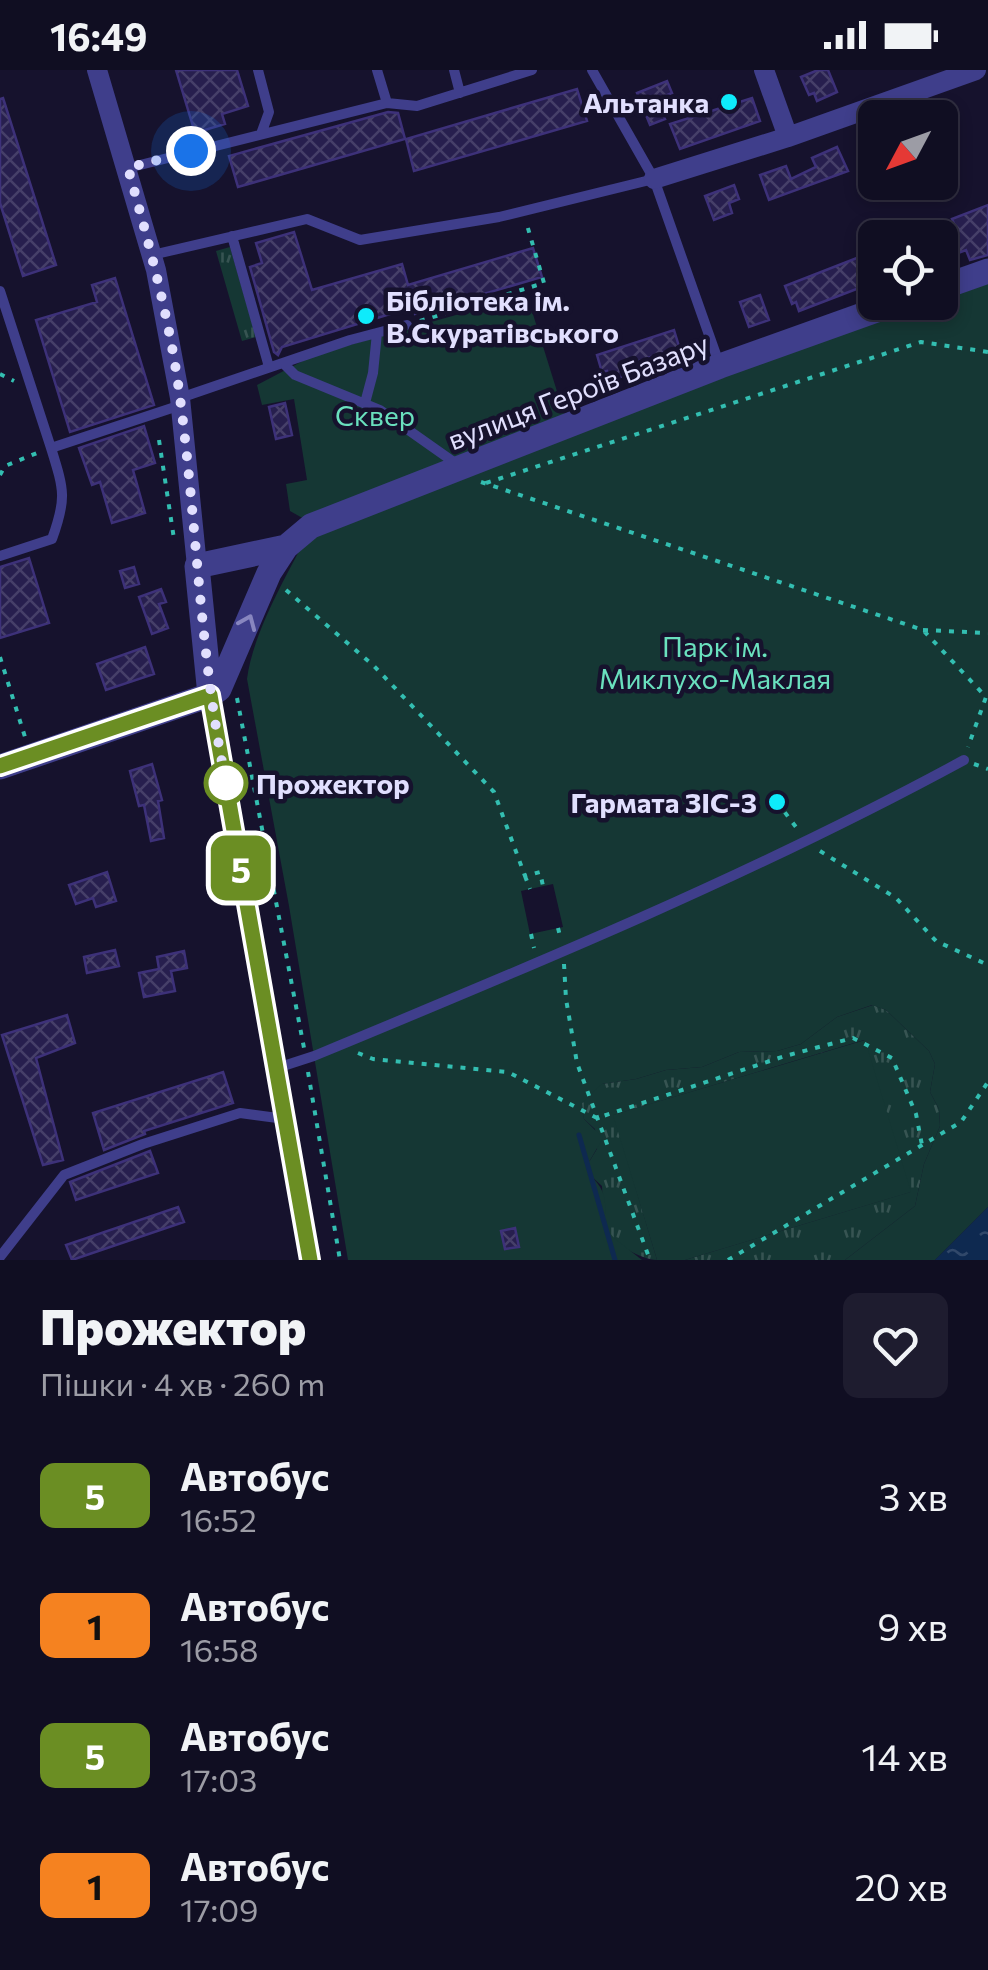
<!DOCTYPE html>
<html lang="uk">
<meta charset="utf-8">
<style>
body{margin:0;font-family:Commissioner,sans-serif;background:#1e1c2f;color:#f1f3f6;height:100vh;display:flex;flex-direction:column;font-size:38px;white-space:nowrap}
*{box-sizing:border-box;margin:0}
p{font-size:32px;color:#9c9ca5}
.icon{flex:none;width:55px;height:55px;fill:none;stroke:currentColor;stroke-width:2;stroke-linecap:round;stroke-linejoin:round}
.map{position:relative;height:1190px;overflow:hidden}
.side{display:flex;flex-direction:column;background:#100e22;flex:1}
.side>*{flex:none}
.badge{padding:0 20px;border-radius:15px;font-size:35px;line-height:65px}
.needle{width:65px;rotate:229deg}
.controls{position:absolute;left:858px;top:30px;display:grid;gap:20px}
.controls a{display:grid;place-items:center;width:100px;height:100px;border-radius:15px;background:#100e22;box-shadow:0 5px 15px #0003,0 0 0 2px #302e40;font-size:50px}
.you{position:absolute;width:50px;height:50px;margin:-25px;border:8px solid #fff;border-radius:50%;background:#1a73e8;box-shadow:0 0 0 15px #1a73e833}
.map>.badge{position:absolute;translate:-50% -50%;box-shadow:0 0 0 5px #fff}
.round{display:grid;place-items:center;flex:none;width:105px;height:105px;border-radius:15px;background:#1e1c2f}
.head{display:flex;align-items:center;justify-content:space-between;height:170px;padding:0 40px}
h1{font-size:48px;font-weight:800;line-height:75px}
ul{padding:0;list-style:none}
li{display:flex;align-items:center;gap:30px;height:130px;padding:0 40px}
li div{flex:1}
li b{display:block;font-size:38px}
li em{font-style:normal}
li .badge{min-width:110px;font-weight:700;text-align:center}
.status{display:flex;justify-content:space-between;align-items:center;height:70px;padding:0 50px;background:#100e22;direction:ltr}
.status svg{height:28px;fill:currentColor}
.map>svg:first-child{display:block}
.grass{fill:url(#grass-tufts)}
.green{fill:#153734;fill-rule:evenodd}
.water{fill:url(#water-ripples)}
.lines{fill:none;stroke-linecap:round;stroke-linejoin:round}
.stream{stroke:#0e2950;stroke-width:5}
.building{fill:url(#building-cross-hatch);stroke:#3d3179;stroke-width:2.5}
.path{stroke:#33beb1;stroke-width:4;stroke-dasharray:5 8;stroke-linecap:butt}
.service{stroke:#3f3e8b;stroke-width:10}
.minor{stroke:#3f3e8b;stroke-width:20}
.tertiary{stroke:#3f3e8b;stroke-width:25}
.oneway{stroke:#8886bf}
.line-casing{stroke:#fff;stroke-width:22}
.line{stroke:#6b8e23;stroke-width:15}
.walk{stroke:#e1dffe;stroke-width:10;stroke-dasharray:0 18}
.poi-dot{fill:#0eebfb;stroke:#16122d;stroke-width:4}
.stop-dot{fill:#fff;stroke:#6b8e23;stroke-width:5}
.labels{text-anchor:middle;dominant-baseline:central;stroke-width:9;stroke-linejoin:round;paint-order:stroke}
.poi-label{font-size:28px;font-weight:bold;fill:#e1dffe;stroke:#16122d;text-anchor:end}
.street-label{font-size:28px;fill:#e1dffe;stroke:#16122d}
.park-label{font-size:28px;fill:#6ae0be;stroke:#16122d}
.stop-label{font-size:28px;font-weight:bold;fill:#e1dffe;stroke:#16122d;text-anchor:start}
</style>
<div class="status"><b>16:49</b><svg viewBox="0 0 49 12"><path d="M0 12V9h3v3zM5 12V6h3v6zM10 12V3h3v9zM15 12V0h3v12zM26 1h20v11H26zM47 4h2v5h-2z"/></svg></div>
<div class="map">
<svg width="988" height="1190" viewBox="0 0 988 1190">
<defs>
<pattern id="grass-tufts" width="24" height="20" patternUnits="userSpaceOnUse" patternTransform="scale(2.5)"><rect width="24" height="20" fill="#153734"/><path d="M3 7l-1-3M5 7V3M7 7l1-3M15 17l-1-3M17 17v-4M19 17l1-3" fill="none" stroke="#375452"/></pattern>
<pattern id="water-ripples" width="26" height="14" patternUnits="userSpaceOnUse" patternTransform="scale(2.5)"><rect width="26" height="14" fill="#0e2950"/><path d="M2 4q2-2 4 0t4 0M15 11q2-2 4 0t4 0" fill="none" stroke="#31486a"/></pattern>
<pattern id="building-cross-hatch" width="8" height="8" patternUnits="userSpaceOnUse" patternTransform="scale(2.5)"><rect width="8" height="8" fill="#271f4e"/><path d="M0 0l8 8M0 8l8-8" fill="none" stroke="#463f69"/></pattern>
</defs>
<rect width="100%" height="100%" fill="#16122d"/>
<path class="grass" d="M230,177l26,90 -14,4 -26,-90z
M873,935l13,5 43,41 6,13 -5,28 9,17 1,17 -16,38 -9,42 -70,54h-160l225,-68 -46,-152 -250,75 43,145c-15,0 -46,-17 -52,-33 -4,-10 -2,-29 -3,-41l-13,-12v-12l8,-13 -2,-20 -11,-10 -3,-16 20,-19 35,-5 30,-9 36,-3 37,-15 38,-1 24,-7 36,-27z"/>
<path class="green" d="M988,201v936l-53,53h-90l70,-54 9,-42 16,-38 -1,-17 -9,-17 5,-28 -6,-13 -43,-41 -14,-5 -35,12 -36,27 -24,7 -38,1 -37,15 -36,3 -30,9 -34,5 -20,19 2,16 19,19 -14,24v12c19,18 17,28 15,52l10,12 28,22h-294l-59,-354 -42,-227c6,-48 43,-110 65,-152l587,-224 41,-1v-14zM553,814l10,43 -33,7 -9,-43z
M527,225l38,122 -259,103 -16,-9 -4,-27 21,-4 -13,-81 -32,6 -5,-20 57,-30z
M865,970l46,152 -226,68h-28l-44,-145z"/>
<path class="water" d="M988,1137v53h-53z"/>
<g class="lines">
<path class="stream" d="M579,1065l36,125"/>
</g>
<path class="building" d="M176,0h61l11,36 -26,8 3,10 -30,9z
M818,0h10l9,22 -20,9 -3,-8 -5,2 -8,-18z
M667,11l5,12 -16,7 9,19 -15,6 -13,-32z
M577,19l10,32 -173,50 -8,-32z
M3,28l53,167 -33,11 -23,-73v-104z
M752,28l8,23 -80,28 -10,-25z
M388,42l10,1 7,26 -167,48 -9,-31z
M837,77l11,24 -79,29 -9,-25 26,-9 5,13 25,-12 -4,-9z
M734,115l5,14 -10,4 3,10 -18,7 -9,-24z
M988,135v50l-18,5 -4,-10 -13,5 -10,-23 12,-6 -3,-7z
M294,162l18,58 90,-26 6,21 125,-37 9,29 -127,37 -2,-7 -131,40 -4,8 -4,-3 -24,-85 12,-4 -6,-20z
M867,184l8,28 -76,29 -3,-9 -4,2 -7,-18z
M115,208l39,127 -84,27 -34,-112 61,-18 -5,-17z
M760,225l9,25 -20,7 -9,-25z
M674,260l7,23 -17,6 -2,-6 -32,11 2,7 -4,4 -18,5 -3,-9 -5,1 -5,-17z
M285,333l7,32 -16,4 -7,-32z
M144,356l11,37 -22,7 12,43 -33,10 -12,-41 -8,3 -13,-37z
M29,488l20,65 -49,15v-71z
M134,497l5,17 -14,4 -5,-17z
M161,519l5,13 -7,2 9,24 -16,6 -13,-37z
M145,577l9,27 -48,16 -9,-26z
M152,694l10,36 -4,1 6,37 -13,3 -7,-36 -5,1 -9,-35z
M107,802l9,29 -20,6 -3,-9 -17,6 -7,-19z
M115,880l4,16 -32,7 -3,-16z
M184,881l3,17 -16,3 4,20 -31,6 -5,-24 20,-4 -2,-12z
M67,945l8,28 -39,15 27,102 -20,5 -41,-130z
M223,1002l10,31 -89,28 1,3 -41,16 -11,-37z
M150,1081l8,22 -82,27 -6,-18z
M178,1137l6,15 -112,38 -6,-15z
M515,1158l4,19 -14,2 -4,-18z"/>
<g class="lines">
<path class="path" d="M420,251l124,-38 -17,-58
M0,304l14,7
M159,370l15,99
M0,405l5,-9 32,-13
M481,412l442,148 63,67 -18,50
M486,413l435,-141 67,10
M286,520l88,76 120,126 31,84 15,-4 3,14
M923,560l65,3
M0,587l25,80
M237,628l67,350
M974,694l14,5
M777,732l22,29
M820,781l76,47 40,43 52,24
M525,806l5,13
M558,858l3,12
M531,864l3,14
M564,894l2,35 11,64 73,197
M358,983l15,6 135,13 89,46 188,-62 68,-18 39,20 24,56 6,31
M308,1002l32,188
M728,1190l233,-138 27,-40"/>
<path class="service" d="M258,0l11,42 -8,22
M377,0l10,33
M454,0l6,23
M592,0l62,109 66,187
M128,98l259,-65 30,3 115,-36
M232,166l37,131
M152,185l155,-36 53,21 139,-23 155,-38
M0,221l51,157 130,-43
M283,293l12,12 85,35 78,55
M180,328l170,-58 57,-15
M365,333l8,-30 4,-40
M0,486l52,-17c15,-41 12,-49 -1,-91
M277,998l37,-12c220,-91 440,-182 650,-296
M0,1187l64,-82 79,-31 97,-31 45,6"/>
<path class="minor" d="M97,0l59,200 24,128 17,168
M764,0l24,67
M654,109l134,-42 188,-67
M210,625l100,565"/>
<path class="tertiary" d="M940,218l48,-17
M210,625l-13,-129 89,-19
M0,697l210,-72 9,-6 50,-116 17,-26 25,-21 409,-160 179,-64"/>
</g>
<defs><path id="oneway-chevron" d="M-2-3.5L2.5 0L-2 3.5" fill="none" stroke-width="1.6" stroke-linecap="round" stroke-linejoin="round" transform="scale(2.5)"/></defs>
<use class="oneway" href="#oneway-chevron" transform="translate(248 552) rotate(-67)"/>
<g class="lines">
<g class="line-casing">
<path id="line" d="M0,696l210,-71 100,565"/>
</g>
<use href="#line" class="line"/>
<path class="walk" d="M191,81l-63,17c21,76 42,152 52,230 17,128 20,258 46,385"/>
</g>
<g class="poi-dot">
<circle cx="729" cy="32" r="10"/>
<circle cx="366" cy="246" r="10"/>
<circle cx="777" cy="732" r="10"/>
</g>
<circle class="stop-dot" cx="226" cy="713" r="20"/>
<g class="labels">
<g class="poi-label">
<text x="709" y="32">Альтанка</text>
<text x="386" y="230" text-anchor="start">Бібліотека ім.<tspan x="386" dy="32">В.Скуратівського</tspan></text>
<text x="757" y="732">Гармата ЗІС-3</text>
</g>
<g class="street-label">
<text transform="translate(578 321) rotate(-21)">вулиця Героїв Базару</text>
</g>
<g class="park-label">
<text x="375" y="345">Сквер</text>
<text x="715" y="576">Парк ім.<tspan x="715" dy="32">Миклухо-Маклая</tspan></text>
</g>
<g class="stop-label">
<text x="256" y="713">Прожектор</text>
</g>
</g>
</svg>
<div class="controls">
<a><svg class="needle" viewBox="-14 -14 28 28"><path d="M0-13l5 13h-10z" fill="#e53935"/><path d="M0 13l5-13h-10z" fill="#9c9ca5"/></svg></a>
<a><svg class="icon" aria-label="locate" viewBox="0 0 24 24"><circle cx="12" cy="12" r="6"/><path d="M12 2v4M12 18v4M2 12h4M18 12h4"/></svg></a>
</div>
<div class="you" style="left:191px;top:81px"></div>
<b class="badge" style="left:241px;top:798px;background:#6b8e23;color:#fff">5</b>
</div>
<section class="side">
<div class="head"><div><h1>Прожектор</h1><p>Пішки · 4 хв · 260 m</p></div><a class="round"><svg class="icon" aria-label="heart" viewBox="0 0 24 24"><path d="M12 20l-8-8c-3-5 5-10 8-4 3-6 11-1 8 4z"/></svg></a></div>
<ul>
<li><span class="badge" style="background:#6b8e23;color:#fff">5</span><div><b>Автобус</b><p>16:52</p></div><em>3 хв</em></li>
<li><span class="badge" style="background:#f58220;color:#111">1</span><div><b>Автобус</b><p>16:58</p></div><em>9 хв</em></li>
<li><span class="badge" style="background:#6b8e23;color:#fff">5</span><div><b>Автобус</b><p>17:03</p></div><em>14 хв</em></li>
<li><span class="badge" style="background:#f58220;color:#111">1</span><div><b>Автобус</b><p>17:09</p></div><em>20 хв</em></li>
</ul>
</section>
